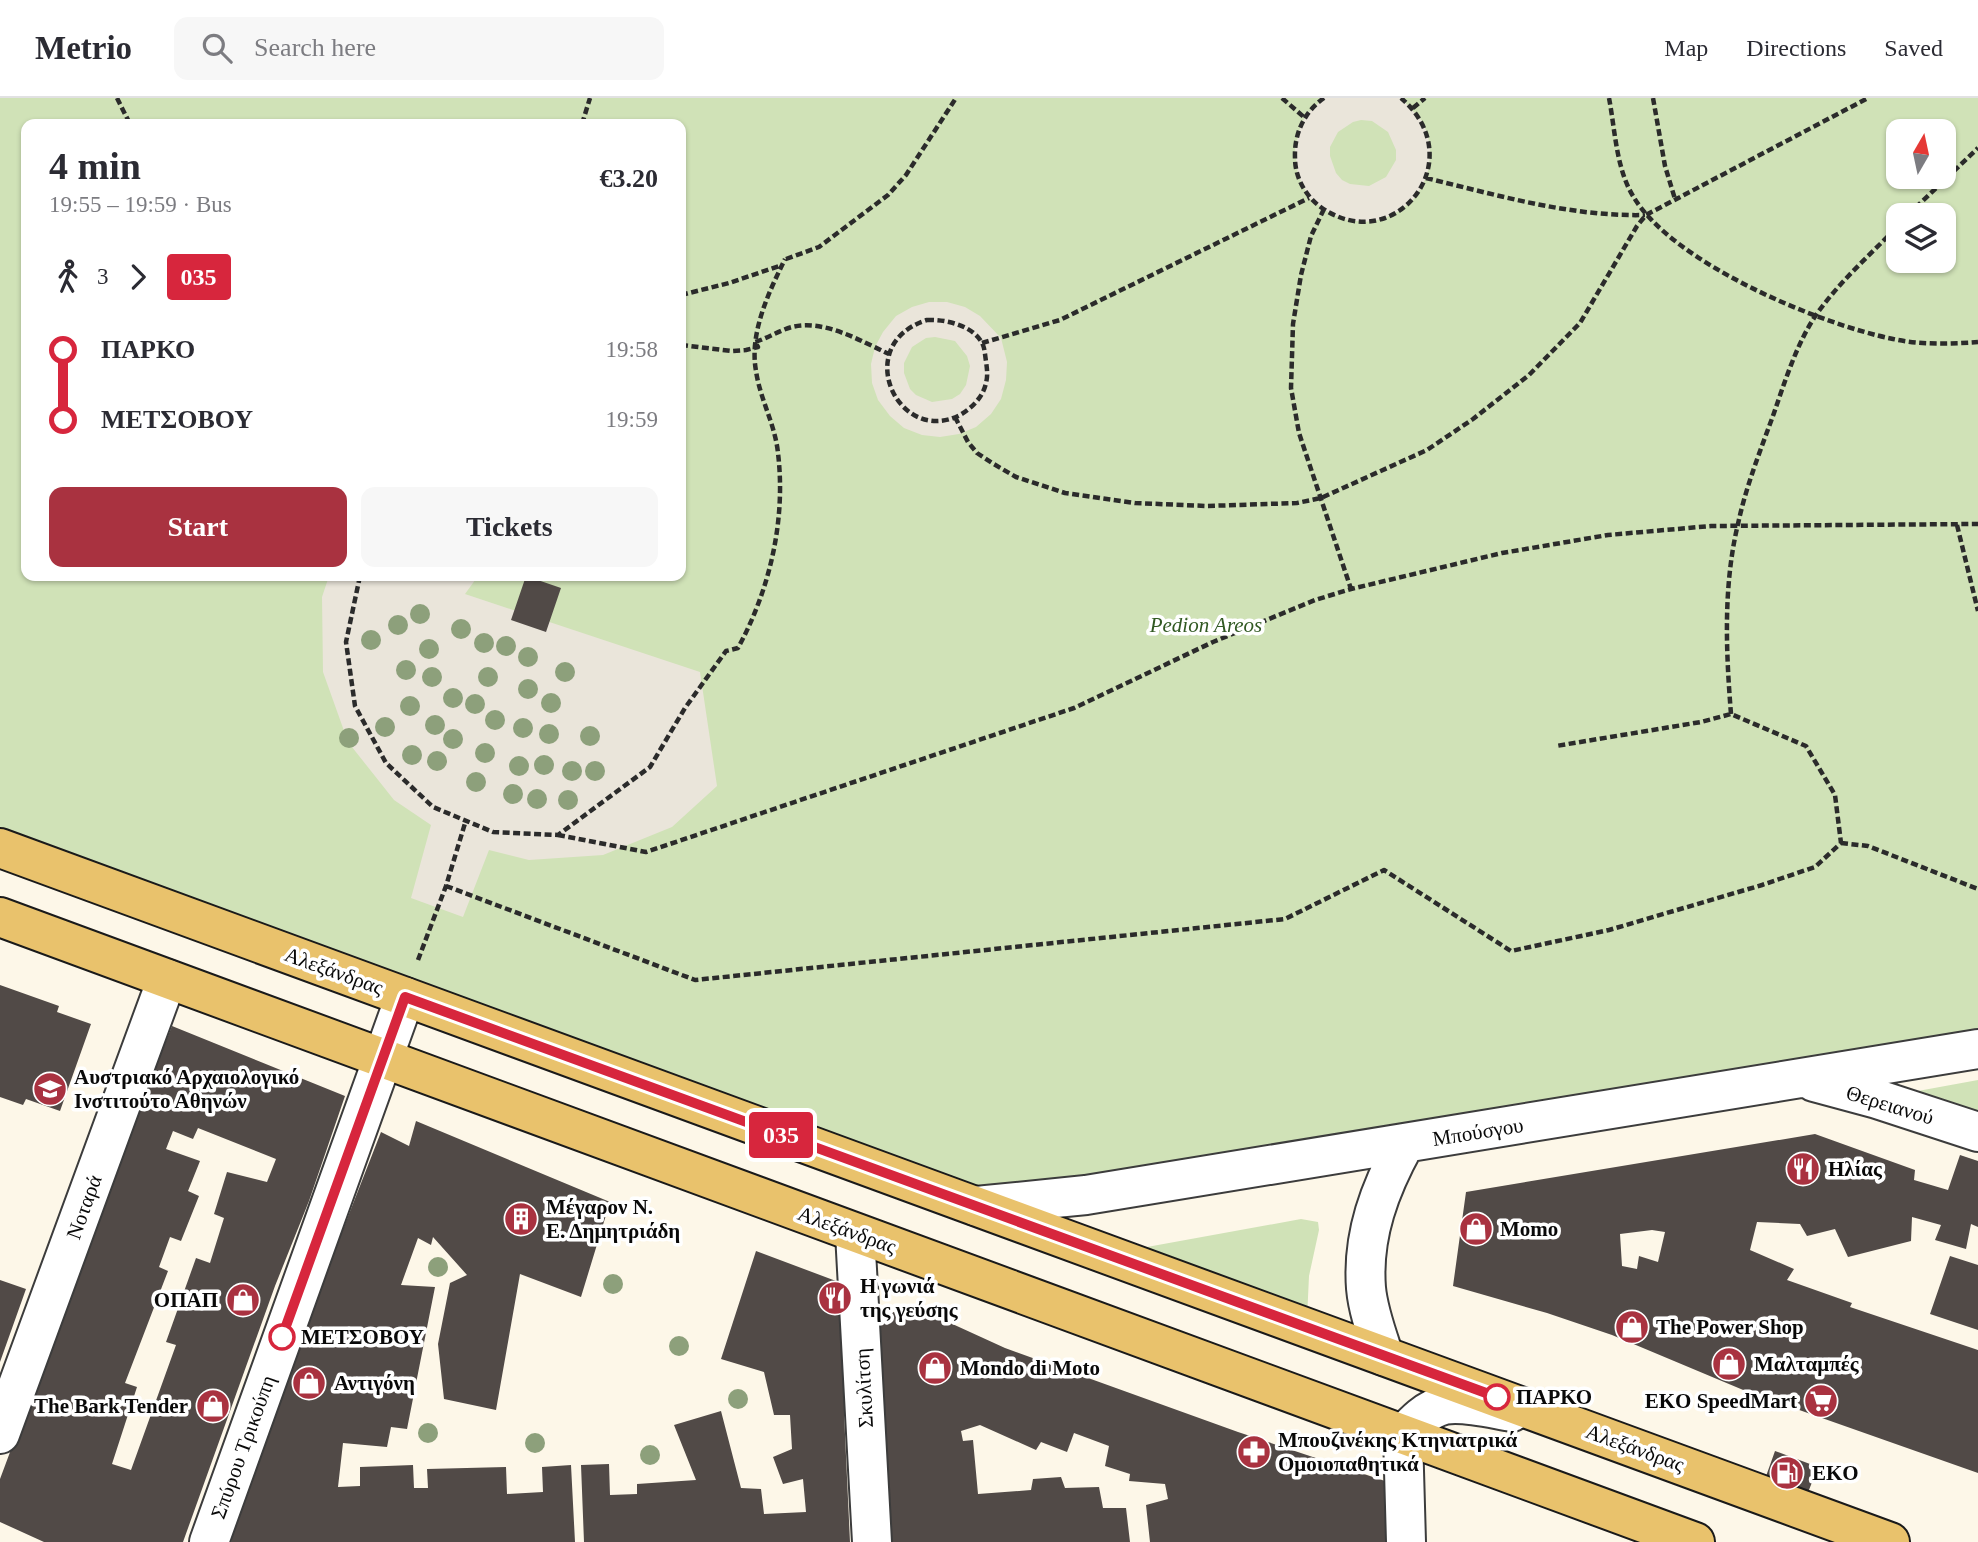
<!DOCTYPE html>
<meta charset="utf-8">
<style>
body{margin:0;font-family:Georgia,serif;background:#f7f7f7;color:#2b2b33;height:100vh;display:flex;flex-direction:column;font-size:26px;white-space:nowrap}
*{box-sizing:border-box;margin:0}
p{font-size:23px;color:#7c7c81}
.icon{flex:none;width:38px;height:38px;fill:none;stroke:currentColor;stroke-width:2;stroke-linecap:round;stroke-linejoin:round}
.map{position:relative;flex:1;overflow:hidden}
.details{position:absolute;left:21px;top:21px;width:665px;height:462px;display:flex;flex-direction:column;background:#fff;border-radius:14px;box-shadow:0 2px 5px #0004}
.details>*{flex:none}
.badge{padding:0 14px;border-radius:5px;font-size:24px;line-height:46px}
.needle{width:46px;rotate:9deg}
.buttons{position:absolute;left:1886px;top:21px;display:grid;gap:14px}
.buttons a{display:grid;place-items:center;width:70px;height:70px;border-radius:14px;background:#fff;box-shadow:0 2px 5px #0004;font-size:35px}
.map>.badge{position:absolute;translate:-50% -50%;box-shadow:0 0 0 4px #fff}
.legs{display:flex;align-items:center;gap:10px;height:77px;padding:0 28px;font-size:23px}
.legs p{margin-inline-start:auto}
.summary{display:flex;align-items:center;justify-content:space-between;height:119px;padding:0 28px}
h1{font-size:38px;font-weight:700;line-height:52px}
.primary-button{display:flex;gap:14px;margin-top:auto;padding:14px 28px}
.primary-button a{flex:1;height:80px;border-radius:14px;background:#a93240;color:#fff;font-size:28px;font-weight:700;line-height:80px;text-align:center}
.primary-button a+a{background:#f7f7f7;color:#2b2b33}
ul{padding:0 28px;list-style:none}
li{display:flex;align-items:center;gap:24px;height:70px;font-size:26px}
li i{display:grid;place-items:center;width:10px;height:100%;margin:0 9px;background:currentColor}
li i::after{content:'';width:18px;height:18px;margin:-9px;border:5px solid;border-radius:50%;background:#fff}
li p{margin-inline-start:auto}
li:first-child i{background:linear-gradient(#0000 50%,currentColor 0)}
li:last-child i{background:linear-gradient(currentColor 50%,#0000 0)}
header{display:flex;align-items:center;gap:42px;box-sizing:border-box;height:98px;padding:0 35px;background:#fff;border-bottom:2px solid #e1e1e2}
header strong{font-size:33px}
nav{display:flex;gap:38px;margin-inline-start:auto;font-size:24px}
.search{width:490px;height:63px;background:#f7f7f7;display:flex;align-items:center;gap:18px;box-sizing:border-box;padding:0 24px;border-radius:14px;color:#7c7c81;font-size:26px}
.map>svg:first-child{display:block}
.green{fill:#d0e2b7;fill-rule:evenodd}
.plaza{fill:#eae5da;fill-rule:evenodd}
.building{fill:#514a47;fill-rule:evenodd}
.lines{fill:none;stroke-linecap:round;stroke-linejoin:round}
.minor-casing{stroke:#3c3c3c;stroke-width:42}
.major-casing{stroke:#1a1a1a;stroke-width:42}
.path{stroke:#2b2b2b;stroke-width:4.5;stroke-dasharray:7 3.5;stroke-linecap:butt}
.minor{stroke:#fff;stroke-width:38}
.major{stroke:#e9c26c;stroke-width:38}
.tree{fill:#8da07b}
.line-1-casing{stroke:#fff;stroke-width:16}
.line-1{stroke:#d7263d;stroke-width:10}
.stop-1-dot{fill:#fff;stroke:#d7263d;stroke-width:3.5}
.labels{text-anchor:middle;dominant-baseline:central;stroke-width:7;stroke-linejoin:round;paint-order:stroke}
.park-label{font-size:21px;font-style:italic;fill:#315922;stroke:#fff}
.street-label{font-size:21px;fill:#090909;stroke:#fff}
.poi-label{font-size:21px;font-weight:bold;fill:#090909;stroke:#fff;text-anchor:start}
.stop-label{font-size:21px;font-weight:bold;fill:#090909;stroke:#fff;text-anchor:start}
</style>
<header>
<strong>Metrio</strong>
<div class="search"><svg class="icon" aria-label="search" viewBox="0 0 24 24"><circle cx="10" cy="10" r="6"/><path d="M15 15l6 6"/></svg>Search here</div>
<nav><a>Map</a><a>Directions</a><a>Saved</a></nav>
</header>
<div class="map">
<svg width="1978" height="1444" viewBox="0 0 1978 1444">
<rect width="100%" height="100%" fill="#fdf7e8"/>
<path class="green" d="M0,0h1978v933l-1003,166 -975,-365zM26,26h655v452h-655zM1899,33h45v46h-45zM1899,117h45v46h-45z
M1978,982v42l-82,-27z
M1301,1121l17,3 1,8 -10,46 -2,43 -171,-70z"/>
<path class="plaza" d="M1324,0h77l21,23 6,14 2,15 -1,18 -6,17 -10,15 -14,11 -16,8 -18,3 -17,-2 -17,-6 -22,-16 -11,-23 -3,-26 6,-25 7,-11zM1361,22l11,1 16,11 8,18v10l-10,17 -17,9 -19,-2 -8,-4 -6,-7 -6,-17v-9l8,-15 15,-10z
M929,204h18l18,5 15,9 21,22 6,24 -1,18 -5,19 -10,15 -15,13 -17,7 -19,3 -18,-2 -18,-7 -14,-12 -12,-16 -6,-17 -1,-19 4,-17 8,-15 13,-16 16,-9zM935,239l20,4 12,15 3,10 -4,19 -6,9 -8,5 -20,3 -16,-7 -6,-6 -6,-16v-10l8,-16 14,-9z
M329,478h149l-13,18 235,78 17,114 -45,41 -69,28 -74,5 -40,-10 -26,67 -52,-19 20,-73 -37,-25 -46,-58 -25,-70 -1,-75z"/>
<path class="building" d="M526,478l35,12 -15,44 -35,-12z
M0,887l59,21 -2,6 34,12 -31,87 -34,-12 -3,6 -23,-8z
M172,928l173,70 -36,105 -34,85 -92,256h-139l-44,-20v-43l129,-346zM198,1030l78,31 -9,23 -40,-10 -13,42 10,4 -14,45 -14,-5 -30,84 10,3 -45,125 -19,-6 25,-77 -12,-4 43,-112 -9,-4 11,-30 11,4 18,-45 -11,-5 12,-30 -34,-12 7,-18 20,8z
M416,1023l194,81 -29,95 -61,-23 -24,136 -52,-11 -6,-55 12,-61 17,-8 -34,-38 -2,8 -13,-7 -17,47 34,2 -28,142 -16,-2 -4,20 -44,-4 -5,44 22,-1v-19l53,-2 1,23h14l-1,-19 79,-2 1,27 36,-2 -1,-25 29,-2 4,77h-344l8,-31 87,-238 55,-141 28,14z
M1815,1036l100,36 -1,10 34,10 12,-35 18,6v66l-7,-3 -5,25 -31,-9 6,-15 -29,-8 -1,24 -63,16 -13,-28 -28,7 -7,-12 -43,-2 -7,28 44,19 -7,11 65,23 -2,4 128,43v123l-230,-81 -136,-57 -65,-22 -94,-27 13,-94zM1652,1132l13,2 -7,30 -19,-6 -2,13 -15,-3 -2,-32z
M756,1153l88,33v129l6,129h-266l-3,-77 28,-1 1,31 27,-1v-10l59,-4 -22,-55 47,-14 20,77 20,1 3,25 42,-2 -3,-33 -20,5 -10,-27 19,-8 -2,-34h-16l-10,-43 -43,-13z
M1950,1158l28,9v65l-48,-16z
M0,1182l26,9 -26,73z
M924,1213l81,37 233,84 153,51 3,59h-244l-4,-37 22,-6 -3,-15 -36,-3 1,-7 -25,-8 4,-20 -35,-13 -7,19 -26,-10 -5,8 -56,-25 -19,6 2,10 10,-1 5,54 53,-4 2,-11 28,-2 4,11 34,-1 4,21h23l4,34h-246l-14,-229z
M1775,1353l43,16 -11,28 -42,-16z"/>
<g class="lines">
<g class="minor-casing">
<path id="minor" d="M1814,984l63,17 101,33
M976,1108l110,-11 892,-146
M855,1135l17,309
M1384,1258c-7,-21 -16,-45 -18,-68 -4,-53 14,-100 39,-145
M0,1336l167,-455
M209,1444l196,-545
M1406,1444l-3,-107c11,-12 24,-26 41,-30 19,-4 49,4 68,7"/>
</g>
<g class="major-casing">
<path id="major" d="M0,750l1890,694
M0,819l1695,625"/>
</g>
<path class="path" d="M117,0l13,26
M1282,0l23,20
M1324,0c-20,14 -30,36 -29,60 0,20 11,39 27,50 73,50 151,-48 79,-110
M1609,0c6,31 7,70 24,98 39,67 186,128 260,143 28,6 57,5 85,3
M1653,0l12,68 10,33
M1413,10l12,-10
M582,26l8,-26
M1426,80c71,17 145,39 219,37
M1324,111l-13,27 -10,39 -8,49 -2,64 8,45 52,156
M1908,117l70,-67
M786,161l33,-12 69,-52 18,-20 50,-77
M681,197l48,-12 53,-18
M927,222c19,-1 48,6 56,25 2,5 2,11 3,16 1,8 2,14 0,22 -3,14 -14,25 -26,32 -62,32 -110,-71 -33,-95z
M982,245l78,-23 249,-122
M681,247l51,6 14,-1 12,-3 -3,-5c13,-4 25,-12 37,-15 32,-8 69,14 97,27
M955,319l13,25 9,11 15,10 24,14 49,16 70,10 72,3 90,-3 24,-5 106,-48 46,-31 56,-44 51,-52 57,-97 9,-11 222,-117
M1957,427l21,86
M360,478l-14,66 9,64 31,57 47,44 60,25 65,3 92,-68 35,-59 41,-57 12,-3c32,-59 48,-128 40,-195 -3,-29 -18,-54 -22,-82 -7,-38 13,-79 29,-112
M1731,616c-5,-62 -8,-128 7,-190 8,-38 23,-75 36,-111 11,-32 23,-70 42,-98 23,-33 55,-61 83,-90
M558,737l88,17 428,-144 139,-66 102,-42 36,-11 151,-36 106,-18 103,-9 267,-2
M1841,745l27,3 110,43
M446,788l249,94 590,-61 99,-49 127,81 98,-21 153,-45 53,-18 26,-24 -6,-48 -29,-49 -75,-32 -30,8 -145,24
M418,862l28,-74 20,-66"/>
<use href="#minor" class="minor"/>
<use href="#major" class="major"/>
</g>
<g class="tree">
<circle cx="420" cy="516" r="10"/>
<circle cx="398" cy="527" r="10"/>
<circle cx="461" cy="531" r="10"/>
<circle cx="371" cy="542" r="10"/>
<circle cx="484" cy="545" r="10"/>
<circle cx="506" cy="548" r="10"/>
<circle cx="429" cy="551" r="10"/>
<circle cx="528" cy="559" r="10"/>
<circle cx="406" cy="572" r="10"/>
<circle cx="565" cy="574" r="10"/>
<circle cx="432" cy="579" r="10"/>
<circle cx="488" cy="579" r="10"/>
<circle cx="528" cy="591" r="10"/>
<circle cx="453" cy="600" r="10"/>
<circle cx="551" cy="605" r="10"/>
<circle cx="475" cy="606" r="10"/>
<circle cx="410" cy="608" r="10"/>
<circle cx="495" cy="622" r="10"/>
<circle cx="435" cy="627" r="10"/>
<circle cx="385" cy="629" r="10"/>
<circle cx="523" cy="630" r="10"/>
<circle cx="549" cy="636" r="10"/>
<circle cx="590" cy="638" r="10"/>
<circle cx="349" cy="640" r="10"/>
<circle cx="453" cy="641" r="10"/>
<circle cx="485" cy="655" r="10"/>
<circle cx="412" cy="657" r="10"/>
<circle cx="437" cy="663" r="10"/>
<circle cx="544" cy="667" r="10"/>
<circle cx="519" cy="668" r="10"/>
<circle cx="572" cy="673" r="10"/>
<circle cx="595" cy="673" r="10"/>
<circle cx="476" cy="684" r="10"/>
<circle cx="513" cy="696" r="10"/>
<circle cx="537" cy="701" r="10"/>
<circle cx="568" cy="702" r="10"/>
<circle cx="438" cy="1169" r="10"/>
<circle cx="613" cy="1186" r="10"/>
<circle cx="679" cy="1248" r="10"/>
<circle cx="738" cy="1301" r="10"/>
<circle cx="428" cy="1335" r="10"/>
<circle cx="535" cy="1345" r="10"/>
<circle cx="650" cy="1357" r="10"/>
</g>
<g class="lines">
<g class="line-1-casing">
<path id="line-1" d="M282,1239l123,-340 1092,400"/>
</g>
<use href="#line-1" class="line-1"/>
</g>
<defs>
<g id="university-disc" transform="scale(1.75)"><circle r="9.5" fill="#a93240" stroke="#fff"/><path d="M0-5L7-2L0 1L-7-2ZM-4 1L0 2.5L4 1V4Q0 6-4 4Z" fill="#fff"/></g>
<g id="restaurant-disc" transform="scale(1.75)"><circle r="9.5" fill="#a93240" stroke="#fff"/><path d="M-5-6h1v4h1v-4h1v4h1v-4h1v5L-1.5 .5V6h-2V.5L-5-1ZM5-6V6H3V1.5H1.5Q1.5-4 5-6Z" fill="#fff"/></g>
<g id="building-disc" transform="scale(1.75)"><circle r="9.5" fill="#a93240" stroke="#fff"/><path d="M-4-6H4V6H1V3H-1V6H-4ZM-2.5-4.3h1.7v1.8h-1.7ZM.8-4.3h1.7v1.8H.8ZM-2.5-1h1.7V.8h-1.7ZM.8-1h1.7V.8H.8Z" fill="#fff"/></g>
<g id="shop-disc" transform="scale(1.75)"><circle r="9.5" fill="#a93240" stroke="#fff"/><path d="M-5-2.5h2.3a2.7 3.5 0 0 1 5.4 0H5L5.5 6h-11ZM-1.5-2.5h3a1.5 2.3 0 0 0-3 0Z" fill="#fff"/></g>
<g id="supermarket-disc" transform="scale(1.75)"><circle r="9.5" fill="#a93240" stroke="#fff"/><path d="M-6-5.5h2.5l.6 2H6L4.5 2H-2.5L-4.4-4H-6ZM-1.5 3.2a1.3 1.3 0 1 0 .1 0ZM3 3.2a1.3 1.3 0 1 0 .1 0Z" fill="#fff"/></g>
<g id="pharmacy-disc" transform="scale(1.75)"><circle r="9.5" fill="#a93240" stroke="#fff"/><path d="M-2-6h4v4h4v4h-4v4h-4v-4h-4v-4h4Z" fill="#fff"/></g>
<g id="fuel-disc" transform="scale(1.75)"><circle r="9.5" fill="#a93240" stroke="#fff"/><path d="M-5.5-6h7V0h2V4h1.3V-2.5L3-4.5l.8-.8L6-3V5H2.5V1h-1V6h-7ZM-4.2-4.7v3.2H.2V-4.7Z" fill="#fff"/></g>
</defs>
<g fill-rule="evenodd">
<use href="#university-disc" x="50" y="991"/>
<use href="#restaurant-disc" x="1803" y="1071"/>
<use href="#building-disc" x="521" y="1121"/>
<use href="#shop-disc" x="1476" y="1131"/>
<use href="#restaurant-disc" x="835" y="1200"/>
<use href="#shop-disc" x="243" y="1202"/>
<use href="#shop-disc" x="1632" y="1229"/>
<use href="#shop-disc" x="1729" y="1266"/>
<use href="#shop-disc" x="935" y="1270"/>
<use href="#shop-disc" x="309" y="1285"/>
<use href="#supermarket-disc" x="1821" y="1303"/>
<use href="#shop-disc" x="213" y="1308"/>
<use href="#pharmacy-disc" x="1254" y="1354"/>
<use href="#fuel-disc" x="1787" y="1375"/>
</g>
<g class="stop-1-dot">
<circle cx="282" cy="1239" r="12"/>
<circle cx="1497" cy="1299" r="12"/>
</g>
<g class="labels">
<g class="park-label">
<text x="1206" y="527">Pedion Areos</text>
</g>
<g class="street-label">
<text transform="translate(334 873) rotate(20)">Αλεξάνδρας</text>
<text transform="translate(1890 1007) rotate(17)">Θερειανού</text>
<text transform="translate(1478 1034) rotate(-9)">Μπούσγου</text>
<text transform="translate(84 1109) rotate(-70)">Νοταρά</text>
<text transform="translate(847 1132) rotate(20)">Αλεξάνδρας</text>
<text transform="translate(864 1290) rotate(-93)">Σκυλίτση</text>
<text transform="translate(243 1349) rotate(-70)">Σπύρου Τρικούπη</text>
<text transform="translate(1635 1350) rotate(20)">Αλεξάνδρας</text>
</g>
<g class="poi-label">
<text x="74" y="979">Αυστριακό Αρχαιολογικό<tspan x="74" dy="24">Ινστιτούτο Αθηνών</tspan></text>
<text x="1828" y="1071">Ηλίας</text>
<text x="546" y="1109">Μέγαρον Ν.<tspan x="546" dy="24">Ε. Δημητριάδη</tspan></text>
<text x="1500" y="1131">Momo</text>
<text x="860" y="1188">Η γωνιά<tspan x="860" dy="24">της γεύσης</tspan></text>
<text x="218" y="1202" text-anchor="end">ΟΠΑΠ</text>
<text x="1656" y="1229">The Power Shop</text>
<text x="1754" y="1266">Μαλταμπές</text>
<text x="960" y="1270">Mondo di Moto</text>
<text x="334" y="1285">Αντιγόνη</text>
<text x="1797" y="1303" text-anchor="end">EKO SpeedMart</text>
<text x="188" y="1308" text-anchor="end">The Bark Tender</text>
<text x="1278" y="1342">Μπουζινέκης Κτηνιατρικά<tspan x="1278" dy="24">Ομοιοπαθητικά</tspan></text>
<text x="1812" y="1375">EKO</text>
</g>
<g class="stop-label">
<text x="301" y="1239">ΜΕΤΣΟΒΟΥ</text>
<text x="1516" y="1299">ΠΑΡΚΟ</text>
</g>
</g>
</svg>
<div class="buttons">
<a><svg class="needle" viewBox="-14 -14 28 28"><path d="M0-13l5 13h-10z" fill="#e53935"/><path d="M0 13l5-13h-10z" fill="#7c7c81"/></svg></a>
<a><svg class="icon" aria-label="layers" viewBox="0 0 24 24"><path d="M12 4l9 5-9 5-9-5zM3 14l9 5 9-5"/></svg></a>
</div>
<b class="badge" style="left:781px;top:1037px;background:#d7263d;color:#fff">035</b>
<section class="details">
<div class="summary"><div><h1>4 min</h1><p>19:55 – 19:59 · Bus</p></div><b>€3.20</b></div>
<div class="legs"><svg class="icon" aria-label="walk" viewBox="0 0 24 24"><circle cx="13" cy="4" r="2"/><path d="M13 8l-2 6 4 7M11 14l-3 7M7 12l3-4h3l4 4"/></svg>3<svg class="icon" aria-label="forward" viewBox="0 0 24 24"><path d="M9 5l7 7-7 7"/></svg><b class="badge" style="background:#d7263d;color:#fff">035</b></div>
<ul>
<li><i style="color:#d7263d"></i><b>ΠΑΡΚΟ</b><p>19:58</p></li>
<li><i style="color:#d7263d"></i><b>ΜΕΤΣΟΒΟΥ</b><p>19:59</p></li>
</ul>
<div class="primary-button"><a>Start</a><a>Tickets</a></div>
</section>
</div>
